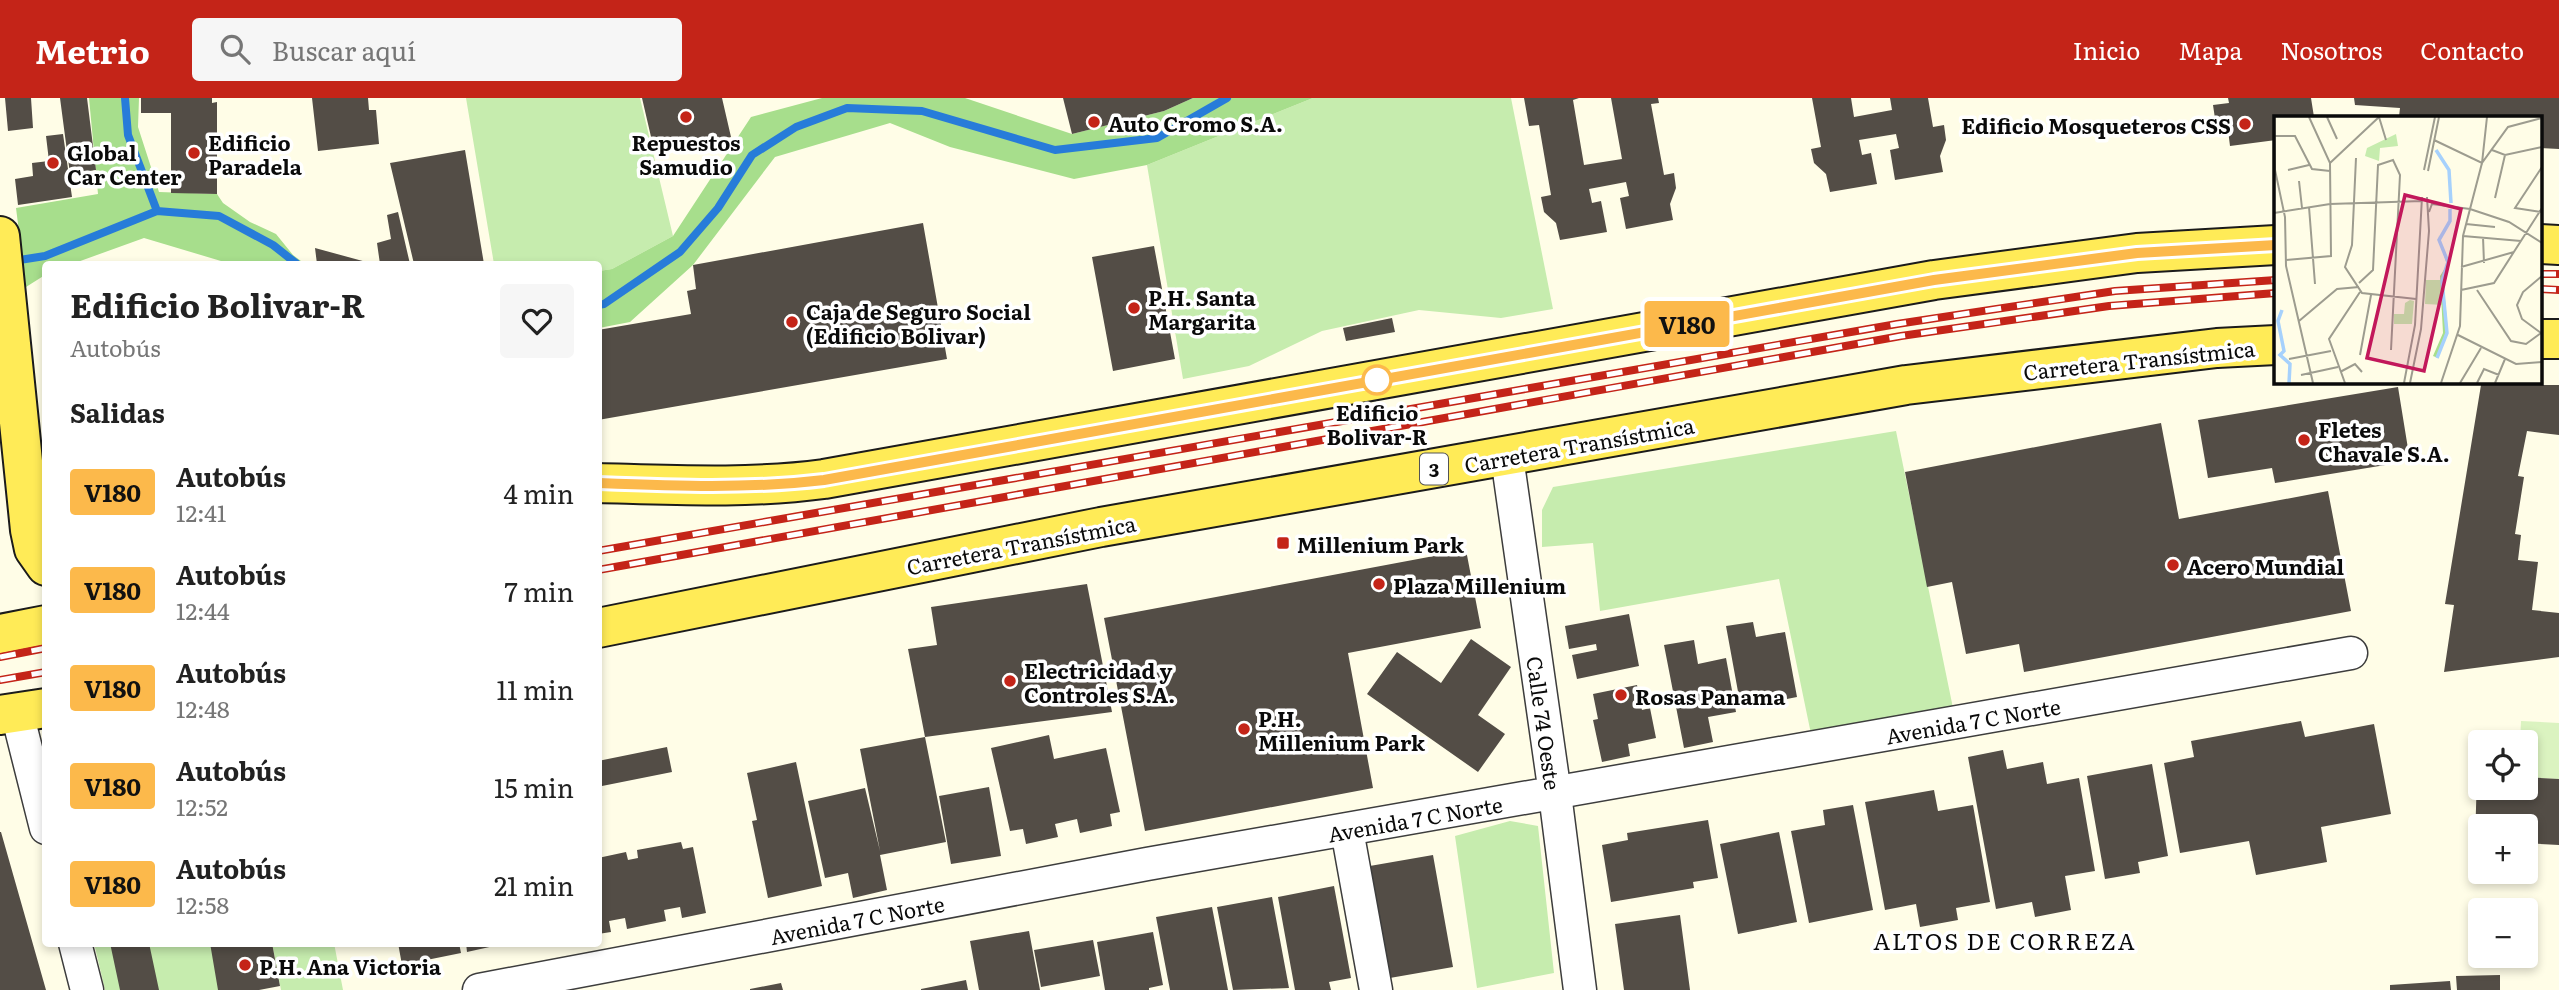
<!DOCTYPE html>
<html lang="es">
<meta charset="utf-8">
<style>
body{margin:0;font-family:Literata,serif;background:#f6f6f6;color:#222;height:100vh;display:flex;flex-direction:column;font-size:26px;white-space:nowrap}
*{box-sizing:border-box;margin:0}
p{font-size:23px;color:#767676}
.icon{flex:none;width:38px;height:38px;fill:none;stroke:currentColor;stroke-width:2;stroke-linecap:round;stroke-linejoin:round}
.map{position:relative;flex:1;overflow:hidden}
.side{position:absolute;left:42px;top:163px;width:560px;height:686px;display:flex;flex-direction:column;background:#fff;border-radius:7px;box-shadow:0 4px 10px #0003}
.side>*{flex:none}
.badge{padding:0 14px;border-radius:5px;font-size:24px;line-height:46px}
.fabs{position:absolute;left:2468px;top:632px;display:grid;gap:14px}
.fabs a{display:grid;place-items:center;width:70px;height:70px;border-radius:7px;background:#fff;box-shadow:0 4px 10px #0003;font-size:35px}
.map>.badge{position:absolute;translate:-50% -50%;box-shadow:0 0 0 4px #fff}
h2{padding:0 28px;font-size:26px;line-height:63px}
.round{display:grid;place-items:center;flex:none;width:74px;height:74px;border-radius:7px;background:#f6f6f6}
.overview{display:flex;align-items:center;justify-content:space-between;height:119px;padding:0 28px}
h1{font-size:33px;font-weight:700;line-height:52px}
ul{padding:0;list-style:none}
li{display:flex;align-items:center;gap:21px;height:98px;padding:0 28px}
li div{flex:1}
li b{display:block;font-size:26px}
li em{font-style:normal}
li .badge{min-width:77px;font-weight:700;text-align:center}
header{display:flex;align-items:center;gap:42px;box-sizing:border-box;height:98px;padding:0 35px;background:#c42418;color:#fff}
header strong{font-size:33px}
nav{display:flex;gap:38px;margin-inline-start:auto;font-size:24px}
.search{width:490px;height:63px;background:#f6f6f6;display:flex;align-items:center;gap:18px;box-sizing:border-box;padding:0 24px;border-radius:7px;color:#767676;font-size:26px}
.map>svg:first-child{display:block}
.green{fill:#c6ecae}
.forest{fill:#a7de8c}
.pitch{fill:#dbf3c0}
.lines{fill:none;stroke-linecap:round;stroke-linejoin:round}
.stream{stroke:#277cd9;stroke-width:8}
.building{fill:#534d46}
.minor-casing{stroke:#3d3d3d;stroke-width:35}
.major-casing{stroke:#1b1b1b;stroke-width:42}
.minor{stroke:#fff;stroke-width:32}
.major{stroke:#ffeb57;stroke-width:38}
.rail-casing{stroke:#c42418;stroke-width:8}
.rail{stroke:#fff;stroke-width:5;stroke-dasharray:16;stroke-linecap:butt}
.line-casing{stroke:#fff;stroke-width:16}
.line{stroke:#fcb94b;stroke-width:10}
.poi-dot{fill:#c42418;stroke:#fff;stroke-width:2.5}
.stop-dot{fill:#fff;stroke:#fcb94b;stroke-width:3.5}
.labels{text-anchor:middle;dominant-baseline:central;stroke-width:7;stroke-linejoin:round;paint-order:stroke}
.shield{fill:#fff;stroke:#545454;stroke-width:2}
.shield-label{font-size:19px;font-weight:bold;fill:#0a0a0a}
.poi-label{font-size:21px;font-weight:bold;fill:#0a0a0a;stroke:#fff;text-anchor:start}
.street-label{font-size:21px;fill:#0a0a0a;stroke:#fff}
.stop-label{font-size:21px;font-weight:bold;fill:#0a0a0a;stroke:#fff}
.neighbourhood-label{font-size:23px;letter-spacing:2px;fill:#0a0a0a;stroke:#fff}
.inset-river{fill:none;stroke:#a6d1fc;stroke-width:3.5}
.inset-road{fill:none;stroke:#9d9c8f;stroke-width:2}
.view{fill:#c2185b;fill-opacity:0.15;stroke:#c2185b;stroke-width:3.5}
.inset-edge{fill:none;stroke:#0a0a0a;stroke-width:3.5}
</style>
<header>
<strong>Metrio</strong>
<div class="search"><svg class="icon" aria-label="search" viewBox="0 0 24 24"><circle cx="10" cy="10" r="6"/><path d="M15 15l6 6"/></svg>Buscar aquí</div>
<nav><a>Inicio</a><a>Mapa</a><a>Nosotros</a><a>Contacto</a></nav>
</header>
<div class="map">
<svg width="2559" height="892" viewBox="0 0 2559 892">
<rect width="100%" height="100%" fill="#fffde7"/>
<path class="green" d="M466,0h174l33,138 -61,33 -13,2 -1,-7h-104z
M1313,0h198l42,211 -52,9 -82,-8 -97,21 -73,35 -66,13 -36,-214z
M1896,333l57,277 -142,26 -32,-155 -179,32 -7,-68 -51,4v-37l11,-23z
M1510,723l28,5 16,147 -77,15 -22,-152z
M94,845h119l8,47h-116z
M272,845h62l9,47h-62z"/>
<path class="forest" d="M89,0h50l-1,29 21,65 58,2 6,9 27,19 26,12 17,21 12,9h-74l-87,-26 -72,26h-26l-1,11 -19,12 -10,-79 82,-14z
M822,0h143l107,36 92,-23 29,-13h120l-166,67 -73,14 -124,-32 -60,-24 -115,34 -82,108 -63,57 -31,6v-57l13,-2 61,-33 78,-119z"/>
<path class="pitch" d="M2521,623l38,2v56l-34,-2v-35h-5z"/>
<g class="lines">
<path class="stream" d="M125,0l3,37 29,76
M13,163l32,-5 112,-45 62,5 54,29 24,19
M598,207l6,-1 76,-52 38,-44 34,-53 44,-28 51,-19 75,3 133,39 102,-12 70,-40"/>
</g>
<path class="building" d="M5,0h26l2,30 -25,3z
M60,0h27l9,72 -26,4z
M141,0h71v5l5,-1v92l-46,-1v-80h-30z
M312,0h56l1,12h7l3,34 -61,7z
M642,0h80l9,39 -76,17z
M1063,0h130l-29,13 -92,23z
M1524,0h55l-6,2 11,65 38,-6 -11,-61h47l1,5 -8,1 13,71 10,-2 2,15 -6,16 3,16 -47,9 -6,-31 9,-2 -3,-14 -37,7 3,14 9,-2 6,31 -47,8 -4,-17 -12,-11 -3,-15 10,-2 -12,-70 -10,1z
M1812,0h39l3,19 38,-7 -2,-12h38l5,29 11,-2 2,15 -6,16 3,16 -48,8 -5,-30 9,-2 -3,-14 -37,6 3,15 9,-2 6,31 -47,8 -4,-18 -12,-11 -3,-14 10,-2z
M2228,0h83l3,19h-38v23l-46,6 -2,-16 -11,2 -4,-27 16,-2z
M2354,0h205v51l-19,-1v-31h-141l1,-9 -45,-3z
M63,36l9,63 -54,8 -3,-26 18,-3 -1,-13 17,-2 -3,-25z
M465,52l19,114h-70l-24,-101z
M398,114l12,52h-30l-3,-21 14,-4 -4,-24z
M923,125l24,136 -349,61v-90l93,-16 -4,-23 9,-2 -3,-24z
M1154,148l21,113 -62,12 -21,-114z
M315,150l55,15v1h-53z
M1392,220l3,14 -49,9 -3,-13z
M2481,287h78v50l-32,-4 -9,45 6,1 -9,57 6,1 -3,25 20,2 -6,48 27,3v44l-115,15 10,-67 -9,-1z
M2398,289l12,74 -135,22 -3,-15 -64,10 -10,-58z
M2161,325l18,96 149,-28 23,120 -327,61 -5,-28 -53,10 -14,-72 -25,5 -22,-115z
M1466,452l15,78 -133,25 25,135 -228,43 -41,-213z
M1087,486l25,128 -187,25 -17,-88 29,-4 -6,-38z
M1629,516l10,52 -62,13 -5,-24 25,-5 -1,-6 -27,5 -4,-23z
M1753,524l3,15 29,-5 12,65 -56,11 -15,-82z
M1471,541l40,28 -33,48 27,19 -27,38 -111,-78 30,-42 44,31z
M1694,542l4,24 28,-6 10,54 -28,5 5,25 -29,6 -20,-103z
M1637,587l5,25 8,-2 6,30 -28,6 2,12 -28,6 -9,-42 5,-1 -5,-25z
M2301,623l4,16 69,-13 17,90 -70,13 6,35 -71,13 -7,-34 -69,12 -16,-90 30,-6 -3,-16z
M1049,637l5,24 52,-11 14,64 -10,2 2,12 -32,7 -3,-14 -22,5 3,13 -32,7 -3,-15 -13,2 -19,-83z
M925,639l21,105 -66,13 7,35 -34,8 -5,-25 -23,5 -17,-77 57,-13 15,63 -20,-102z
M667,649l5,25 -70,14 -4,-25z
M2003,652l4,19 36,-7 4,22 32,-6 16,93 -30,5 6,34 -36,7 -3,-15 -36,7 -28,-152z
M796,664l26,124 -54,12 -16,-77 5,-1 -10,-47z
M2152,666l16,92 -30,6 2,11 -35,6 -18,-103z
M2477,677h3v13h45v-11l34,2v66l-34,-2v-17h-45v15h-5z
M989,689l12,69 -50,8 -12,-68z
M1934,692l4,21 35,-6 17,97 -34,6 2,12 -38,7 -4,-23 -31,6 -20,-108z
M1853,707l20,105 -64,13 -18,-92 34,-6 -2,-15z
M1708,722l10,58 -25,4 1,6 -83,14 -9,-57 26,-5 -1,-7z
M0,734h1l45,158h-46z
M1779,734l18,90 -59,12 -18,-90z
M681,744l2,7 10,-2 13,66 -24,5 -2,-11 -16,3 2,11 -15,3 -24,5 -2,-11 -16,3 2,11 -13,2v-76l28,-6 2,8 10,-2 -1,-8z
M1433,757l20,112 -69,12 -20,-112z
M1334,788l17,92 -22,4 2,8h-36l-17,-93z
M1272,799l17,91 -56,2 -16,-83z
M1212,809l16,83h-58l-14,-73z
M1680,817l10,75h-66l-9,-66z
M1029,833l11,59h-61l-9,-49z
M1153,834l10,53 -14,3v2h-44l-8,-48z
M1093,842l7,36 -59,11 -7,-37z
M110,845h39l10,47h-39z
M210,845h62l8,43 -21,4h-41z
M398,845h61l2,10 -59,12z
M466,845h37v1l-36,8z
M2500,877v15h-43l-1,-14z
M966,882l2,10h-47v-1z
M2450,883l1,9h-61v-5z
M781,885l2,7h-33v-1z"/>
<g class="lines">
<g class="minor-casing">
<path id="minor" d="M1507,359l48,337 25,196
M17,615l29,115
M1347,732l29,160
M75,845l12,47
M479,892l668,-126 1204,-211"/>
</g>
<g class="major-casing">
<path id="major" d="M0,138l30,294 4,19 12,17
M2540,146l19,1
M2540,241h19
M598,385c76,2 151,6 226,-4l1110,-199 203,-27 139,-8
M598,530l503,-101 805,-142 311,-37 59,-3
M0,536l46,-9
M0,617l46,-7"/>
</g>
<use href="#minor" class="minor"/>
<use href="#major" class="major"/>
<g class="rail-casing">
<path id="rail" d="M2540,176h19
M2540,191l19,1
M598,453l1299,-227 218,-33 161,-11
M598,472l1303,-234 208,-30 167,-13
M0,559l46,-9
M0,582l46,-8"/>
</g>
<use href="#rail" class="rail"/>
</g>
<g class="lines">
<g class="line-casing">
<path id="line" d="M598,385c76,3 151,6 226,-3l1110,-200 203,-27 139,-8"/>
</g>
<use href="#line" class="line"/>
</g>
<g class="poi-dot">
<circle cx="686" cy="19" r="7"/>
<circle cx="1094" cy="24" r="7"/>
<circle cx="2245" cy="26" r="7"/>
<circle cx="194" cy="55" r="7"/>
<circle cx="53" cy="65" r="7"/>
<circle cx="1134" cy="210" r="7"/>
<circle cx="792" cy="224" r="7"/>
<circle cx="2304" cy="342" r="7"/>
<rect x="1276" y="438" width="14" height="14" rx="3.5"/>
<circle cx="2173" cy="467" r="7"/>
<circle cx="1379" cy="486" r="7"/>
<circle cx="1010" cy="583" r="7"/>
<circle cx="1621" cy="597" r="7"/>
<circle cx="1244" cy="631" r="7"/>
<circle cx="245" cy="867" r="7"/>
</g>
<circle class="stop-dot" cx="1377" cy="282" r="14"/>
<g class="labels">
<rect class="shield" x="1420" y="355.5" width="28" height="31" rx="5"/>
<g class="shield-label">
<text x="1434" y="371">3</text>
</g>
<g class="poi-label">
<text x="1108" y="24">Auto Cromo S.A.</text>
<text x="2231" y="26" text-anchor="end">Edificio Mosqueteros CSS</text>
<text x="208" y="43">Edificio<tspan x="208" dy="24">Paradela</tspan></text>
<text x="686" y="43" text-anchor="middle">Repuestos<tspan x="686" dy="24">Samudio</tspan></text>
<text x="67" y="53">Global<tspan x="67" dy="24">Car Center</tspan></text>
<text x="1148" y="198">P.H. Santa<tspan x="1148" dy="24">Margarita</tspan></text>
<text x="806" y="212">Caja de Seguro Social<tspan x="806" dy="24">(Edificio Bolivar)</tspan></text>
<text x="2318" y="330">Fletes<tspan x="2318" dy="24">Chavale S.A.</tspan></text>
<text x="1297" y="445">Millenium Park</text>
<text x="2187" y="467">Acero Mundial</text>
<text x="1393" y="486">Plaza Millenium</text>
<text x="1024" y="571">Electricidad y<tspan x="1024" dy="24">Controles S.A.</tspan></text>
<text x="1635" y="597">Rosas Panama</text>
<text x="1258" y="619">P.H.<tspan x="1258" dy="24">Millenium Park</tspan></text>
<text x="259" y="867">P.H. Ana Victoria</text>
</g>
<g class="street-label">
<text transform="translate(2139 261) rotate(-6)">Carretera Transístmica</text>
<text transform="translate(1579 346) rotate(-10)">Carretera Transístmica</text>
<text transform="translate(1021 446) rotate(-11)">Carretera Transístmica</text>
<text transform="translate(1973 622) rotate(-10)">Avenida 7 C Norte</text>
<text transform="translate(1545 625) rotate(82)">Calle 74 Oeste</text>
<text transform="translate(1415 720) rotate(-10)">Avenida 7 C Norte</text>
<text transform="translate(857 821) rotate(-11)">Avenida 7 C Norte</text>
</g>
<g class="stop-label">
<text x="1377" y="313">Edificio<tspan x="1377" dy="24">Bolivar-R</tspan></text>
</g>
<g class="neighbourhood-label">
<text x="2005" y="842">ALTOS DE CORREZA</text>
</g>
</g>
<g transform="translate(2274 18)">
<rect width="268" height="268" fill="#fffde7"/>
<path d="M122,18l2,12 -18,2 -1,13 -14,-5 2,-8zM152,164h14l4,25 -19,-1zM136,184l4,1 -2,23h-18v-10h10l1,-11z" fill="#c6ecae"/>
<path d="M164,119l11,31 -6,10 5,57 -10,25 -5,-2 10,-23 -3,-57 7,-11z" fill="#a7de8c"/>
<path class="inset-river" d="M162,34l13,20 2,33M8,194l-4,11 6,30 -4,4 10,9 -1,19M163,242l10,-25 -5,-52 6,-19 -9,-22 11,-19v-12"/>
<path class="inset-road" d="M0,1l1,53 10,47 1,49 27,117M53,1l10,22M105,1l7,23M1,20h20l17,33 18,2M160,24l48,23 5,-46M218,34l13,5 37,-8M82,42l-4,87 -7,22 17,26 54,6M56,47l49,-46M14,54l21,-5M150,54l11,-53M154,55l11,-54M25,65l3,27M221,82l10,-43M35,91l6,77M155,96l3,-8 38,5 39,13 33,21M267,96l-26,-4 27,-41M0,97l56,-9 92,-3M192,108l29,3M189,120l58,5M209,121l1,26M12,144l45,-4 -1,-93 -21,-46M187,151l53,-15M85,167l14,-13 5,-105 15,-5 7,15 -9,175M187,174l33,-7 48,-75M203,174l34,51 15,3 15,-11M25,205l38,-32 22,-2M267,217l-19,-14 -5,-14 6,-13 19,-16M184,219l58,29 26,-2M86,239l11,-60M15,243l42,-8M66,256l15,-8 7,8M27,259l37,-8M71,267l-16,-44 31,-47M130,267l11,-58 7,-128M136,267l11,-54 8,-98 -2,-34M167,267l19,-57 3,-90 19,-73 26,-36 34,-9M186,267l21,-35M203,267l7,-14 15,6M221,267l10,-24"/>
<path class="view" d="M131,79l56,14 -37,162 -57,-13z"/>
<rect width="268" height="268" class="inset-edge"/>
</g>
</svg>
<div class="fabs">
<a><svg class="icon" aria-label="locate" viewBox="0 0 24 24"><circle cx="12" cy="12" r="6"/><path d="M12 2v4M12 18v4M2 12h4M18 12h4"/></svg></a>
<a>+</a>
<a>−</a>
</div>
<b class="badge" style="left:1687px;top:226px;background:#fcb94b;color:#111">V180</b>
<section class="side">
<div class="overview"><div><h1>Edificio Bolivar-R</h1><p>Autobús</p></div><a class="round"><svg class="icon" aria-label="heart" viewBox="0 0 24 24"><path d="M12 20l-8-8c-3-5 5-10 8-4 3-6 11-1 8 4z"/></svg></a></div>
<h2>Salidas</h2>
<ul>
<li><span class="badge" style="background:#fcb94b;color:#111">V180</span><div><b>Autobús</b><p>12:41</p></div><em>4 min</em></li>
<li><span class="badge" style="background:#fcb94b;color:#111">V180</span><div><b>Autobús</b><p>12:44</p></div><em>7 min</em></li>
<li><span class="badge" style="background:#fcb94b;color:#111">V180</span><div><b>Autobús</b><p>12:48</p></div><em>11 min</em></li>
<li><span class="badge" style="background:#fcb94b;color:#111">V180</span><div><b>Autobús</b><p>12:52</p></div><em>15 min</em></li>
<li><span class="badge" style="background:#fcb94b;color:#111">V180</span><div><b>Autobús</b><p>12:58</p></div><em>21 min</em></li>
</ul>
</section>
</div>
